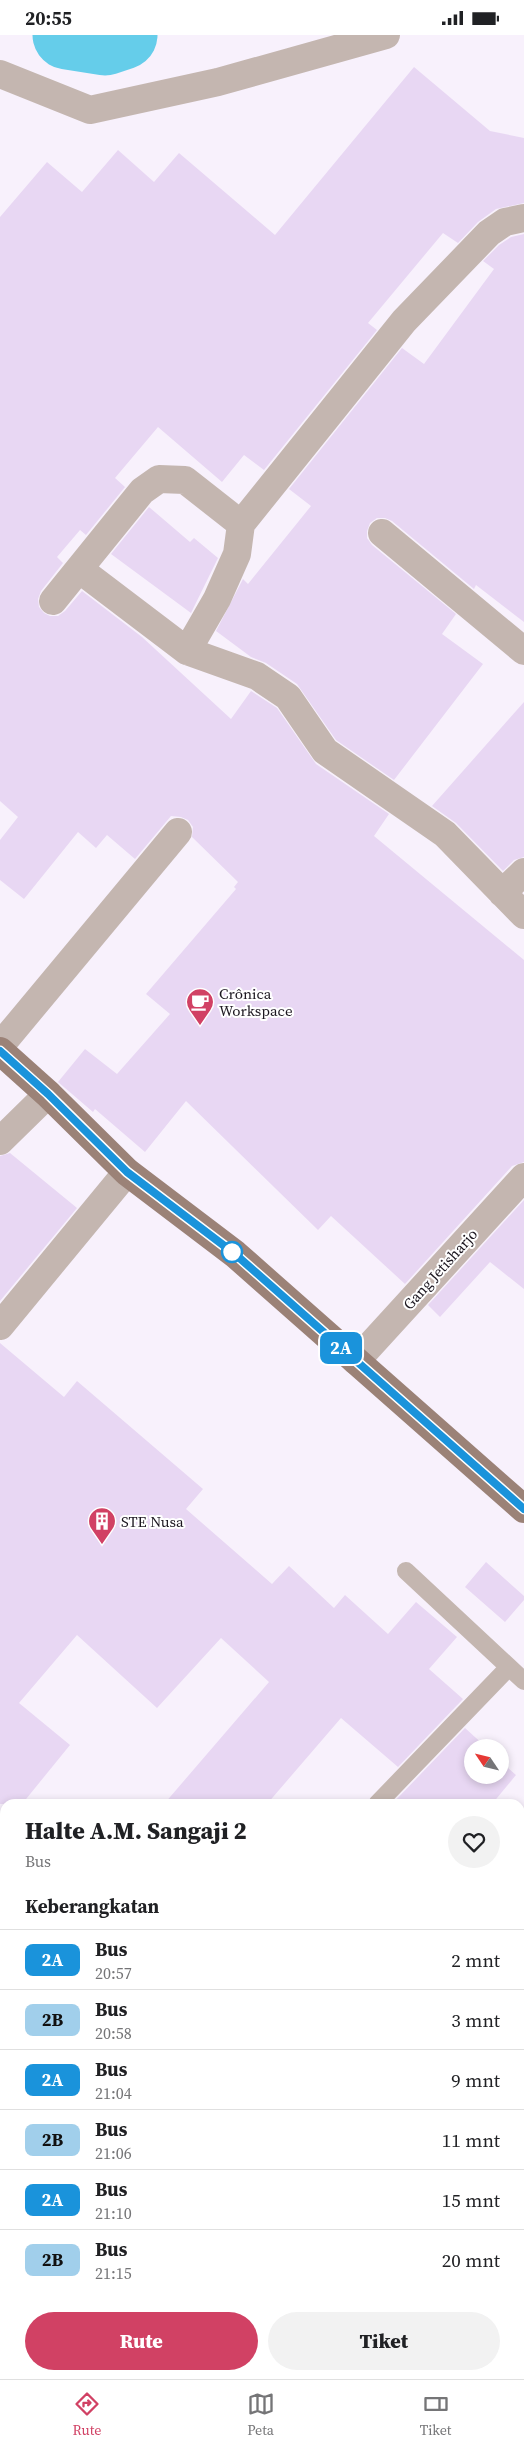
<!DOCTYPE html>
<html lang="id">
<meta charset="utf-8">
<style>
body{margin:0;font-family:"Source Serif 4",serif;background:#f2f2f2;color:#202124;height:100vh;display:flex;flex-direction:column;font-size:19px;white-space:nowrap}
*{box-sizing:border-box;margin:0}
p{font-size:16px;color:#757577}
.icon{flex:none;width:28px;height:28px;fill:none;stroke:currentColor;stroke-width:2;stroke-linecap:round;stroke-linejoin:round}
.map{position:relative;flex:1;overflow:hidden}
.panel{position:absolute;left:0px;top:1764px;width:525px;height:581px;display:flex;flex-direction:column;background:#fff;border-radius:15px 15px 0 0;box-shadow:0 2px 8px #0003}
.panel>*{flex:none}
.badge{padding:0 10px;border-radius:8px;font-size:18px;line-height:32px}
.needle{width:32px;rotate:305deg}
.tools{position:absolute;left:464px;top:1704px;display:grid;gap:10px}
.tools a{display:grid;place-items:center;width:45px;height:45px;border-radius:50%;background:#fff;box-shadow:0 2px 8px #0003;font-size:25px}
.map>.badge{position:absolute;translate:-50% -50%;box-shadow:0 0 0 2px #fff}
h2{padding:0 25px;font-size:19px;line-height:45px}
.round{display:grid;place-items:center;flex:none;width:52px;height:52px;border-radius:26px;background:#f2f2f2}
.head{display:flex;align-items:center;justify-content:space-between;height:85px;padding:0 25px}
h1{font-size:24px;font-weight:800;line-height:38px}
.action{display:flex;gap:10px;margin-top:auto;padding:10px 25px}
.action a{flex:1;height:58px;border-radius:30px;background:#d14164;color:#fff;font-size:20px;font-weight:800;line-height:58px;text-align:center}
.action a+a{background:#f2f2f2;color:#202124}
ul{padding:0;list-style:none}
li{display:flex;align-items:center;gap:15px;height:60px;padding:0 25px;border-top:1px solid #e0e0e0}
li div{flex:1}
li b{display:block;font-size:19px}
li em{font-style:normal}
li .badge{min-width:55px;font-weight:700;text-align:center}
.status{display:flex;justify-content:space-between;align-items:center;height:35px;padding:0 25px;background:#fff;direction:ltr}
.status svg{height:14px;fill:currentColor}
.tab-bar{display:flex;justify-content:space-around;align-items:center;height:70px;border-top:1px solid #e0e0e0;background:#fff;font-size:14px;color:#757577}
.tab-bar a{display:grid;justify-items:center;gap:2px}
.tab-bar .current{color:#d14164}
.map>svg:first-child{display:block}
.green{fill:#a0f1c1}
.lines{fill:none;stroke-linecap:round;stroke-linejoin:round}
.river{stroke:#65cdea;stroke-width:69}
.building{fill:#e8d7f3}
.path{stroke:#9d97a1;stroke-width:3;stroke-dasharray:4 4;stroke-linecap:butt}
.service{stroke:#c4b6b0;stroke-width:18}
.minor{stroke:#c4b6b0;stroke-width:28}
.primary{stroke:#9b8277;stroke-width:28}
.line-casing{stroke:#fff;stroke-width:11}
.line{stroke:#1a93db;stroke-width:8}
.stop-dot{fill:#fff;stroke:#1a93db;stroke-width:2.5}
.labels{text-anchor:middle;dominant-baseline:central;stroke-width:4;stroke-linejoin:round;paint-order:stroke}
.poi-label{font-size:15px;fill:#1c1720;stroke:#fff;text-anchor:start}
.street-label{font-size:15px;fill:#1c1720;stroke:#fff}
</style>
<div class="status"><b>20:55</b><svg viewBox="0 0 49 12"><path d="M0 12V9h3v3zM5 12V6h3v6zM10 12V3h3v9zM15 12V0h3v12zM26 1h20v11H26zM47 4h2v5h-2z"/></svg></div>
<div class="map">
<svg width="524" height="2344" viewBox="0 0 524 2344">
<rect width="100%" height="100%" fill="#f8f1fc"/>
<path class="green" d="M0,2050l5,5v47l-5,5z"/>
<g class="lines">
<path class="river" d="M67,0l38,6 18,-6"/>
</g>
<path class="building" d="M414,32l76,64 34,7v65l-28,6 -18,13 -20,21 -15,-10 -75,90 9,7 -113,140 -20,-15 -22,27 -64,-55 -43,51 10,9 -39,48 -6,-5 -23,27 6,6 -22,28 -3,8 1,8 5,6 6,3h8l7,-5 17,-20 60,46 89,82 20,-28 26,17 39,56 73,50 -15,22 150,124v202l-12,4 -107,118 -74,-68 -13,14 -132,-129 -41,51 -50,-43 -2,3 -35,-30 27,-33 32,25 53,-60 -24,-20 90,-105 -2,-2 4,-5 -46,-45 1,-10 -5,-7 -7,-3 -10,-1 -36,43 -28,-24 -11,13 -18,-16 -54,67 -24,-19v-40l18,-23 -18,-16v-584l47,-55 35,30 36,-42 36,32 25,-29 96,82z
M524,199v388l-48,-37 -2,4 -82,-68 -7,-3h-8l-7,5 -3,8v7l5,7 84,69 -14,20 41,30 -89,116 -58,-40 -39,-56 -31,-21 -15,-6 -35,-26 27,-52 5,5 63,-78 -22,-17 113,-141 22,16 70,-95 -11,-8 16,-16 12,-8z
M149,472l41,35 4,-4 24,20 -27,55 -80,-59z
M524,667v155l-10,3 -11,11 -47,-48 -24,-17z
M10,1118l67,55 -77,93v-145z
M524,1165v89l-34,-27 -50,55 -12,-12z
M0,1308l64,54 13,-16 126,108 -17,20 86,75 17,-18 45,42 11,-13 43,39 28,-32 41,35 -28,32 34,30 -65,68 -57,-49 -74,86h-103l105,-122 -48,-44 -64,70 -80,-73 -58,68 51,42 -48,59h-22z
M486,1527l38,34v4l-19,22 -40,-35z
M465,1693l21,19h-14v28h28v-14l16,14 -24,29h-100z"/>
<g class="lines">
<path class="path" d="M0,1968l5,5"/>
<path class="service" d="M406,1536l118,110
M377,1769l132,-137"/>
<path class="minor" d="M0,39l90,36 128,-28 168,-47
M382,498l142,118
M79,534l108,82 70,25 31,21 37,54 120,83 79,81
M53,566l89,-110 17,-12 26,1 56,44 163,-203 85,-88 16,-11 19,-4
M187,616l30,-52 20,-45 4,-30
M502,858l22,-21
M0,1011l178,-214
M0,1106l48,-47
M0,1291l127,-154
M356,1326l168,-184"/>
<path class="primary" d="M0,1016l48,43 79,78 108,82 289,255"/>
</g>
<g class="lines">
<g class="line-casing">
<path id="line" d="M0,1016l48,43 79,78 108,82 289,255"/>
</g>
<use href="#line" class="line"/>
</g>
<defs>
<g id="cafe-pin" transform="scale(1.4375)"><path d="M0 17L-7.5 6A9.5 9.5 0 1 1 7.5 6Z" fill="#d14164" stroke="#fff"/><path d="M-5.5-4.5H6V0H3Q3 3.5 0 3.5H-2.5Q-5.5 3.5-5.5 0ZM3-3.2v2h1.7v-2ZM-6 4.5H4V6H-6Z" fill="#fff"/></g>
<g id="building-pin" transform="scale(1.4375)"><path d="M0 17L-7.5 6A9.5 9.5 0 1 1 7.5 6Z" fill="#d14164" stroke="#fff"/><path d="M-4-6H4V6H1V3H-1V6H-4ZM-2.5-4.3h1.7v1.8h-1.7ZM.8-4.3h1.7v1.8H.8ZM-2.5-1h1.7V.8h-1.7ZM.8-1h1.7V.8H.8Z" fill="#fff"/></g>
</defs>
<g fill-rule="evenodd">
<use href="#cafe-pin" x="200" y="967"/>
<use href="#building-pin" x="102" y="1486"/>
</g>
<circle class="stop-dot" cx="232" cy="1217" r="10"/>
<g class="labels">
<g class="poi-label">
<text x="219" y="958">Crônica<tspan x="219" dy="17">Workspace</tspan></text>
<text x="121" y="1486">STE Nusa</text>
</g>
<g class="street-label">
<text transform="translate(440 1234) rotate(-48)">Gang Jetisharjo</text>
</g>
</g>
</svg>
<div class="tools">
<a><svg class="needle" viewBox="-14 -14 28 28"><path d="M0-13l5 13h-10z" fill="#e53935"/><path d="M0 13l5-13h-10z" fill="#757577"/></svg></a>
</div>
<b class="badge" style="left:341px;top:1313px;background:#1a93db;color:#fff">2A</b>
<section class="panel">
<div class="head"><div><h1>Halte A.M. Sangaji 2</h1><p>Bus</p></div><a class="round"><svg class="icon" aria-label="heart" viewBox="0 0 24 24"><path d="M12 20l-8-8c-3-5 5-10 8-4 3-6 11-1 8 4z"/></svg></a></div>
<h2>Keberangkatan</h2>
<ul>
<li><span class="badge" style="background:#1a93db;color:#fff">2A</span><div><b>Bus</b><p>20:57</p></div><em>2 mnt</em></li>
<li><span class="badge" style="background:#a1cfeb;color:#111">2B</span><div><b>Bus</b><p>20:58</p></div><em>3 mnt</em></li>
<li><span class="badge" style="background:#1a93db;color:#fff">2A</span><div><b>Bus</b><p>21:04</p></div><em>9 mnt</em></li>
<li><span class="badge" style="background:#a1cfeb;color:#111">2B</span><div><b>Bus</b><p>21:06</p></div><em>11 mnt</em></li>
<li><span class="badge" style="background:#1a93db;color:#fff">2A</span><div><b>Bus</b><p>21:10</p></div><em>15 mnt</em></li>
<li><span class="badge" style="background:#a1cfeb;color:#111">2B</span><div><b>Bus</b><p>21:15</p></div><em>20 mnt</em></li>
</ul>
<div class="action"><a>Rute</a><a>Tiket</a></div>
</section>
</div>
<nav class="tab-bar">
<a class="current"><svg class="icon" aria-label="directions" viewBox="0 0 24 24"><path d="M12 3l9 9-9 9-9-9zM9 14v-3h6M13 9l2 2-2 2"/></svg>Rute</a>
<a><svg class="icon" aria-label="map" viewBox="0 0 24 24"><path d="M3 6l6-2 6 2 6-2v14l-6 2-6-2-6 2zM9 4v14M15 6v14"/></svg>Peta</a>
<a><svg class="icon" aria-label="tickets" viewBox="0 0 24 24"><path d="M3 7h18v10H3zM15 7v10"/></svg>Tiket</a>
</nav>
